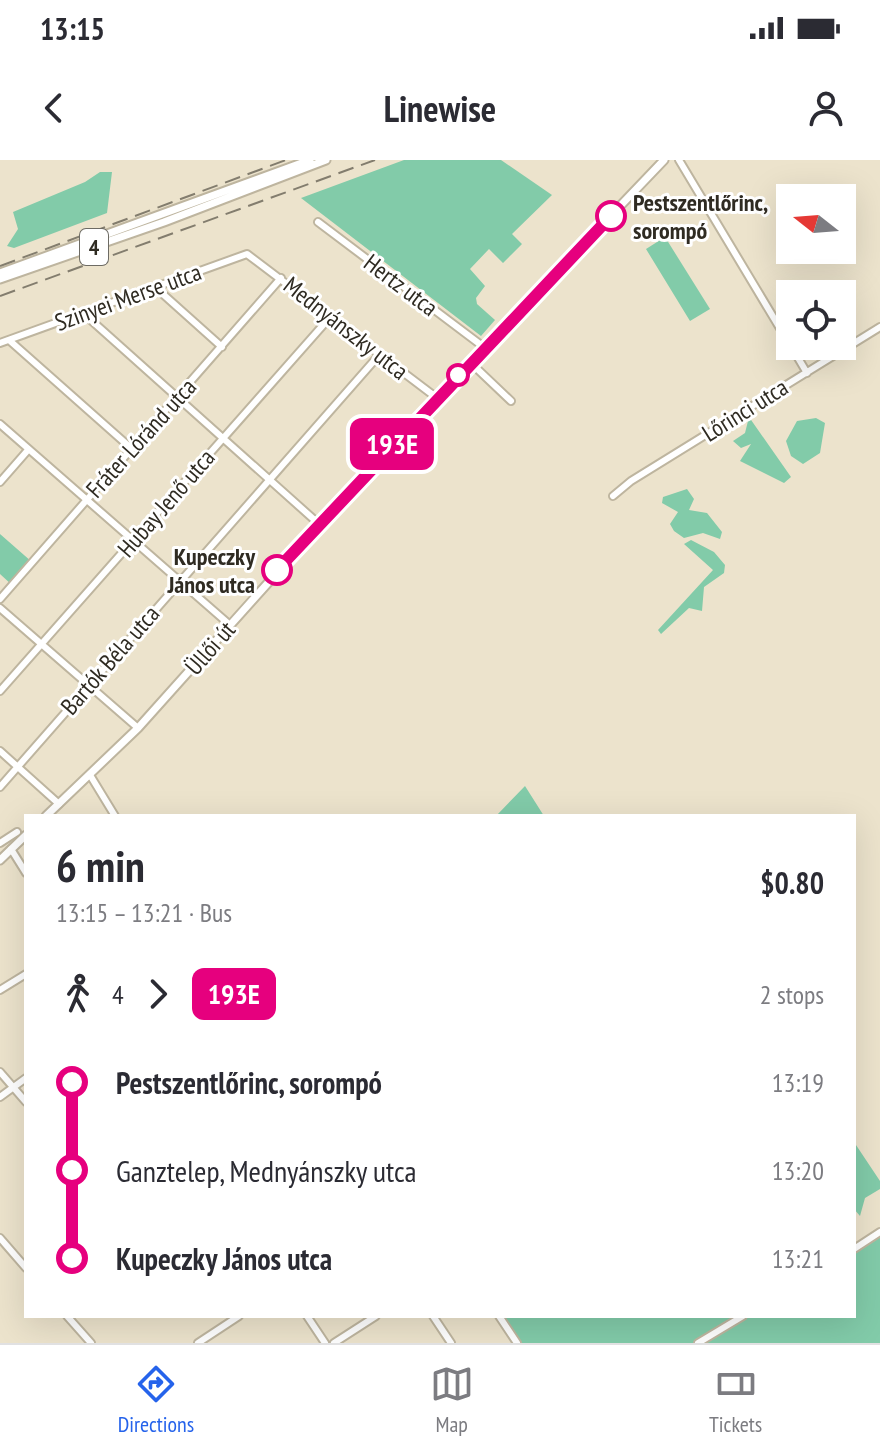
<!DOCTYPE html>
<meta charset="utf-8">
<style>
body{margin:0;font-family:"PT Sans Narrow",sans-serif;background:#f2f2f3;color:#2b2b33;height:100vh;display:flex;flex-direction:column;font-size:30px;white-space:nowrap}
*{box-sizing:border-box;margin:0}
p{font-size:26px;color:#7c7c81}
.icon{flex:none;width:44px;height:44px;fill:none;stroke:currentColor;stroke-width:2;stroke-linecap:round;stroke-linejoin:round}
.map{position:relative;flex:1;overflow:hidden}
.details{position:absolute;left:24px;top:654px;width:832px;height:504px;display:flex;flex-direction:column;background:#fff;border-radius:0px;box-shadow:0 8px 32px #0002}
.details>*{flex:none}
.badge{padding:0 16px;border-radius:12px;font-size:28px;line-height:52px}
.needle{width:52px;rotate:287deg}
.controls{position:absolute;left:776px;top:24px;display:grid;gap:16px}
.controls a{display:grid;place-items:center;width:80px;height:80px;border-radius:0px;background:#fff;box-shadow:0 8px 32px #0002;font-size:40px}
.map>.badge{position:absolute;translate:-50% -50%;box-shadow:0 0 0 4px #fff}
.legs{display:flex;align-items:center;gap:12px;height:88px;padding:0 32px;font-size:26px}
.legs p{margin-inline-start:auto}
.head{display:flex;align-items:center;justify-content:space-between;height:136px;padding:0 32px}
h1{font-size:44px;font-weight:700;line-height:60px}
ul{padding:0 32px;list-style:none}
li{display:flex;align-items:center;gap:28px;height:88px;font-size:30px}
li i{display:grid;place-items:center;width:12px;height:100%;margin:0 10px;background:currentColor}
li i::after{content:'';width:20px;height:20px;margin:-10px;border:6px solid;border-radius:50%;background:#fff}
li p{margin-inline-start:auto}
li:first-child i{background:linear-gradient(#0000 50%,currentColor 0)}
li:last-child i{background:linear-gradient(currentColor 50%,#0000 0)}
.status{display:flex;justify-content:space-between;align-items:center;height:56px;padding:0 40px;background:#fff;direction:ltr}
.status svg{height:22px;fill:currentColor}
header{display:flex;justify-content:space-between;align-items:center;height:104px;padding:0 32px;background:#fff;font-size:36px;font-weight:700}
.dock{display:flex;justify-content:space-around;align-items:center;height:112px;border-top:2px solid #e1e1e2;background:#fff;font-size:22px;color:#7c7c81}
.dock a{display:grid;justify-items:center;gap:4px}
.dock .active{color:#2563eb}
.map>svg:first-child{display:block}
.green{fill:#82cba9}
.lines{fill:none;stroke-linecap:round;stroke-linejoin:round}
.minor-casing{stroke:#beb59f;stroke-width:10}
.major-casing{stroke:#beb59f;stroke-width:11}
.minor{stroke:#fff;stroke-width:6}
.major{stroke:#fff;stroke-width:7}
.rail{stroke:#837d6e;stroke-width:2;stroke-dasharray:16 8;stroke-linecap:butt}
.line-1-casing{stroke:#fff;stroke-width:18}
.line-1{stroke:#e6007e;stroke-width:12}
.stop-1-dot{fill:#fff;stroke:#e6007e;stroke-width:4}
.labels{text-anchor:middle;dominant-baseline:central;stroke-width:6;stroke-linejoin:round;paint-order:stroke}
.shield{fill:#fff;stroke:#6d6b64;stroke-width:2}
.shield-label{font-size:22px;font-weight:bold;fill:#2f2b22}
.stop-label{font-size:24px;font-weight:bold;fill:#2f2b22;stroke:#fff;text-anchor:start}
.street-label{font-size:24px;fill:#2f2b22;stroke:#fff}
</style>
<div class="status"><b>13:15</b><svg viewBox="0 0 49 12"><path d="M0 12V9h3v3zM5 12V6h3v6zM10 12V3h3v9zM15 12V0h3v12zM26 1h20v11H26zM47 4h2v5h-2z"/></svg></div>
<header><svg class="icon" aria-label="back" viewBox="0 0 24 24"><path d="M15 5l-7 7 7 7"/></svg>Linewise<svg class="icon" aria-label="person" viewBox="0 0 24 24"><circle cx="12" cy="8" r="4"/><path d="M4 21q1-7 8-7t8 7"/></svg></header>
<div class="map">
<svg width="880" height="1183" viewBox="0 0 880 1183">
<rect width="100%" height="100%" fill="#ece3cc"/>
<path class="green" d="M404,0h97l51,35 -40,39 10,10 -19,19 -14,-14 -19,20 15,17 -9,12 1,6 18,16 -14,16 -180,-138z
M100,12h12l-5,41 -93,35 -7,-2 11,-17 -5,-17 72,-30z
M665,77l45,72 -20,12 -44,-72z
M749,257l42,60 -7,6 -44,-22 11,-17 -10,4 -8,-7 12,-8z
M816,258l9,5 -5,30 -17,11 -12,-8 -5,-15 11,-20z
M687,329l7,10 -5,11 18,3 15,19 -2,7 -17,-6 -19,5 -10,-7 -4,-7 8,-12 -16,-9 1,-6z
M0,374l32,28 -20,23 -12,-11z
M691,380l23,12 11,13 -1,8 -20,14 -2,24 -13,-3 -28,26 -3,-4 55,-60 -29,-26z
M525,626l19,30h-48z
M854,982l26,39v8l-15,9 -5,18 -6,-7z
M880,1074v109h-360l-16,-27h350v-66z"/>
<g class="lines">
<g class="minor-casing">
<path id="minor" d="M679,0l111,185
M318,62l167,126
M155,127l67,60
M83,153l236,211
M9,180l123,109
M0,183l247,-89 190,144
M791,186l16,27
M471,203l40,38
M0,264l230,201
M0,322l28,-32
M613,336l18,-15 249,-154
M0,439l281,-321
M0,448l138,120
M0,531l332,-376
M0,591l59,53
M90,615l25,41
M0,627l380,-433
M0,683l17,-11
M11,689l15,24
M0,830l26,-16
M0,912l26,30
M0,937l26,-19
M0,1078l26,30
M854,1089l26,-17
M67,1156l24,27
M307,1156l18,27
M433,1156l18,27
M499,1156l18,27
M198,1183l41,-27
M334,1183l42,-27
M698,1183l45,-27"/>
</g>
<g class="major-casing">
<path id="major" d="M0,113l310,-113
M0,119l164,-57 162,-62
M46,656l92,-88 251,-280 275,-288
M0,700l26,-25"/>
</g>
<use href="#minor" class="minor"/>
<use href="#major" class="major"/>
<path class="rail" d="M0,106l286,-106
M0,136l375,-136"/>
</g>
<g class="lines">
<g class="line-1-casing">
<path id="line-1" d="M277,410l334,-354"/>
</g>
<use href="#line-1" class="line-1"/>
</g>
<g class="stop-1-dot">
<circle cx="611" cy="56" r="14"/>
<circle cx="458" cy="215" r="10"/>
<circle cx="277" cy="410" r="14"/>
</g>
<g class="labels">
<rect class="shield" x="80" y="69" width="28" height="36" rx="6"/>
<g class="shield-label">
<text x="94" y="87">4</text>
</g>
<g class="stop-label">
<text x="633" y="42">Pestszentlőrinc,<tspan x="633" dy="28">sorompó</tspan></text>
<text x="255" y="396" text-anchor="end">Kupeczky<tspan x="255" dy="28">János utca</tspan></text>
</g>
<g class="street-label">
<text transform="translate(401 125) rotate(37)">Hertz utca</text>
<text transform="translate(128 137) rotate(-20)">Szinyei Merse utca</text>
<text transform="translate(346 168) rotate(38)">Mednyánszky utca</text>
<text transform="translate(745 250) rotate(-32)">Lőrinci utca</text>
<text transform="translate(141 278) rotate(-48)">Fráter Lóránd utca</text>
<text transform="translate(166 343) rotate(-49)">Hubay Jenő utca</text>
<text transform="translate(210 488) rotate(-49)">Üllői út</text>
<text transform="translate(110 500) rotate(-49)">Bartók Béla utca</text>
</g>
</g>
</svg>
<div class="controls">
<a><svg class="needle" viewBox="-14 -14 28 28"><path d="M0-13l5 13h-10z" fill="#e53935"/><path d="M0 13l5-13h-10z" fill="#7c7c81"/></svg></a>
<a><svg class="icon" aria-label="locate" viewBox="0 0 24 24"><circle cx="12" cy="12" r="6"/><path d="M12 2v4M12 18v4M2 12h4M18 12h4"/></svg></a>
</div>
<b class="badge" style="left:392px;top:284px;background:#e6007e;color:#fff">193E</b>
<section class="details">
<div class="head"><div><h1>6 min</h1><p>13:15 – 13:21 · Bus</p></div><b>$0.80</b></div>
<div class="legs"><svg class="icon" aria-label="walk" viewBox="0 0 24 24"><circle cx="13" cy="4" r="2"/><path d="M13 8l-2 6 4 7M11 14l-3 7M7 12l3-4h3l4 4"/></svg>4<svg class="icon" aria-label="forward" viewBox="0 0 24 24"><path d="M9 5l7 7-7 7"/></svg><b class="badge" style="background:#e6007e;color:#fff">193E</b><p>2 stops</p></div>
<ul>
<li><i style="color:#e6007e"></i><b>Pestszentlőrinc, sorompó</b><p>13:19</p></li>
<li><i style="color:#e6007e"></i><span>Ganztelep, Mednyánszky utca</span><p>13:20</p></li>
<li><i style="color:#e6007e"></i><b>Kupeczky János utca</b><p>13:21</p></li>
</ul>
</section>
</div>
<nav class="dock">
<a class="active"><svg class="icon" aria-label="directions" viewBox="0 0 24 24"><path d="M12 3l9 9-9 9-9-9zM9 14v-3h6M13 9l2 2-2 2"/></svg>Directions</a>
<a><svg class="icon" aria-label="map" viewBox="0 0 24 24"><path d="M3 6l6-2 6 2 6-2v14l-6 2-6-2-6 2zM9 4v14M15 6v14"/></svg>Map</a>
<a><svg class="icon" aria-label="tickets" viewBox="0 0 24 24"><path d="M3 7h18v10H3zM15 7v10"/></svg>Tickets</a>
</nav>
